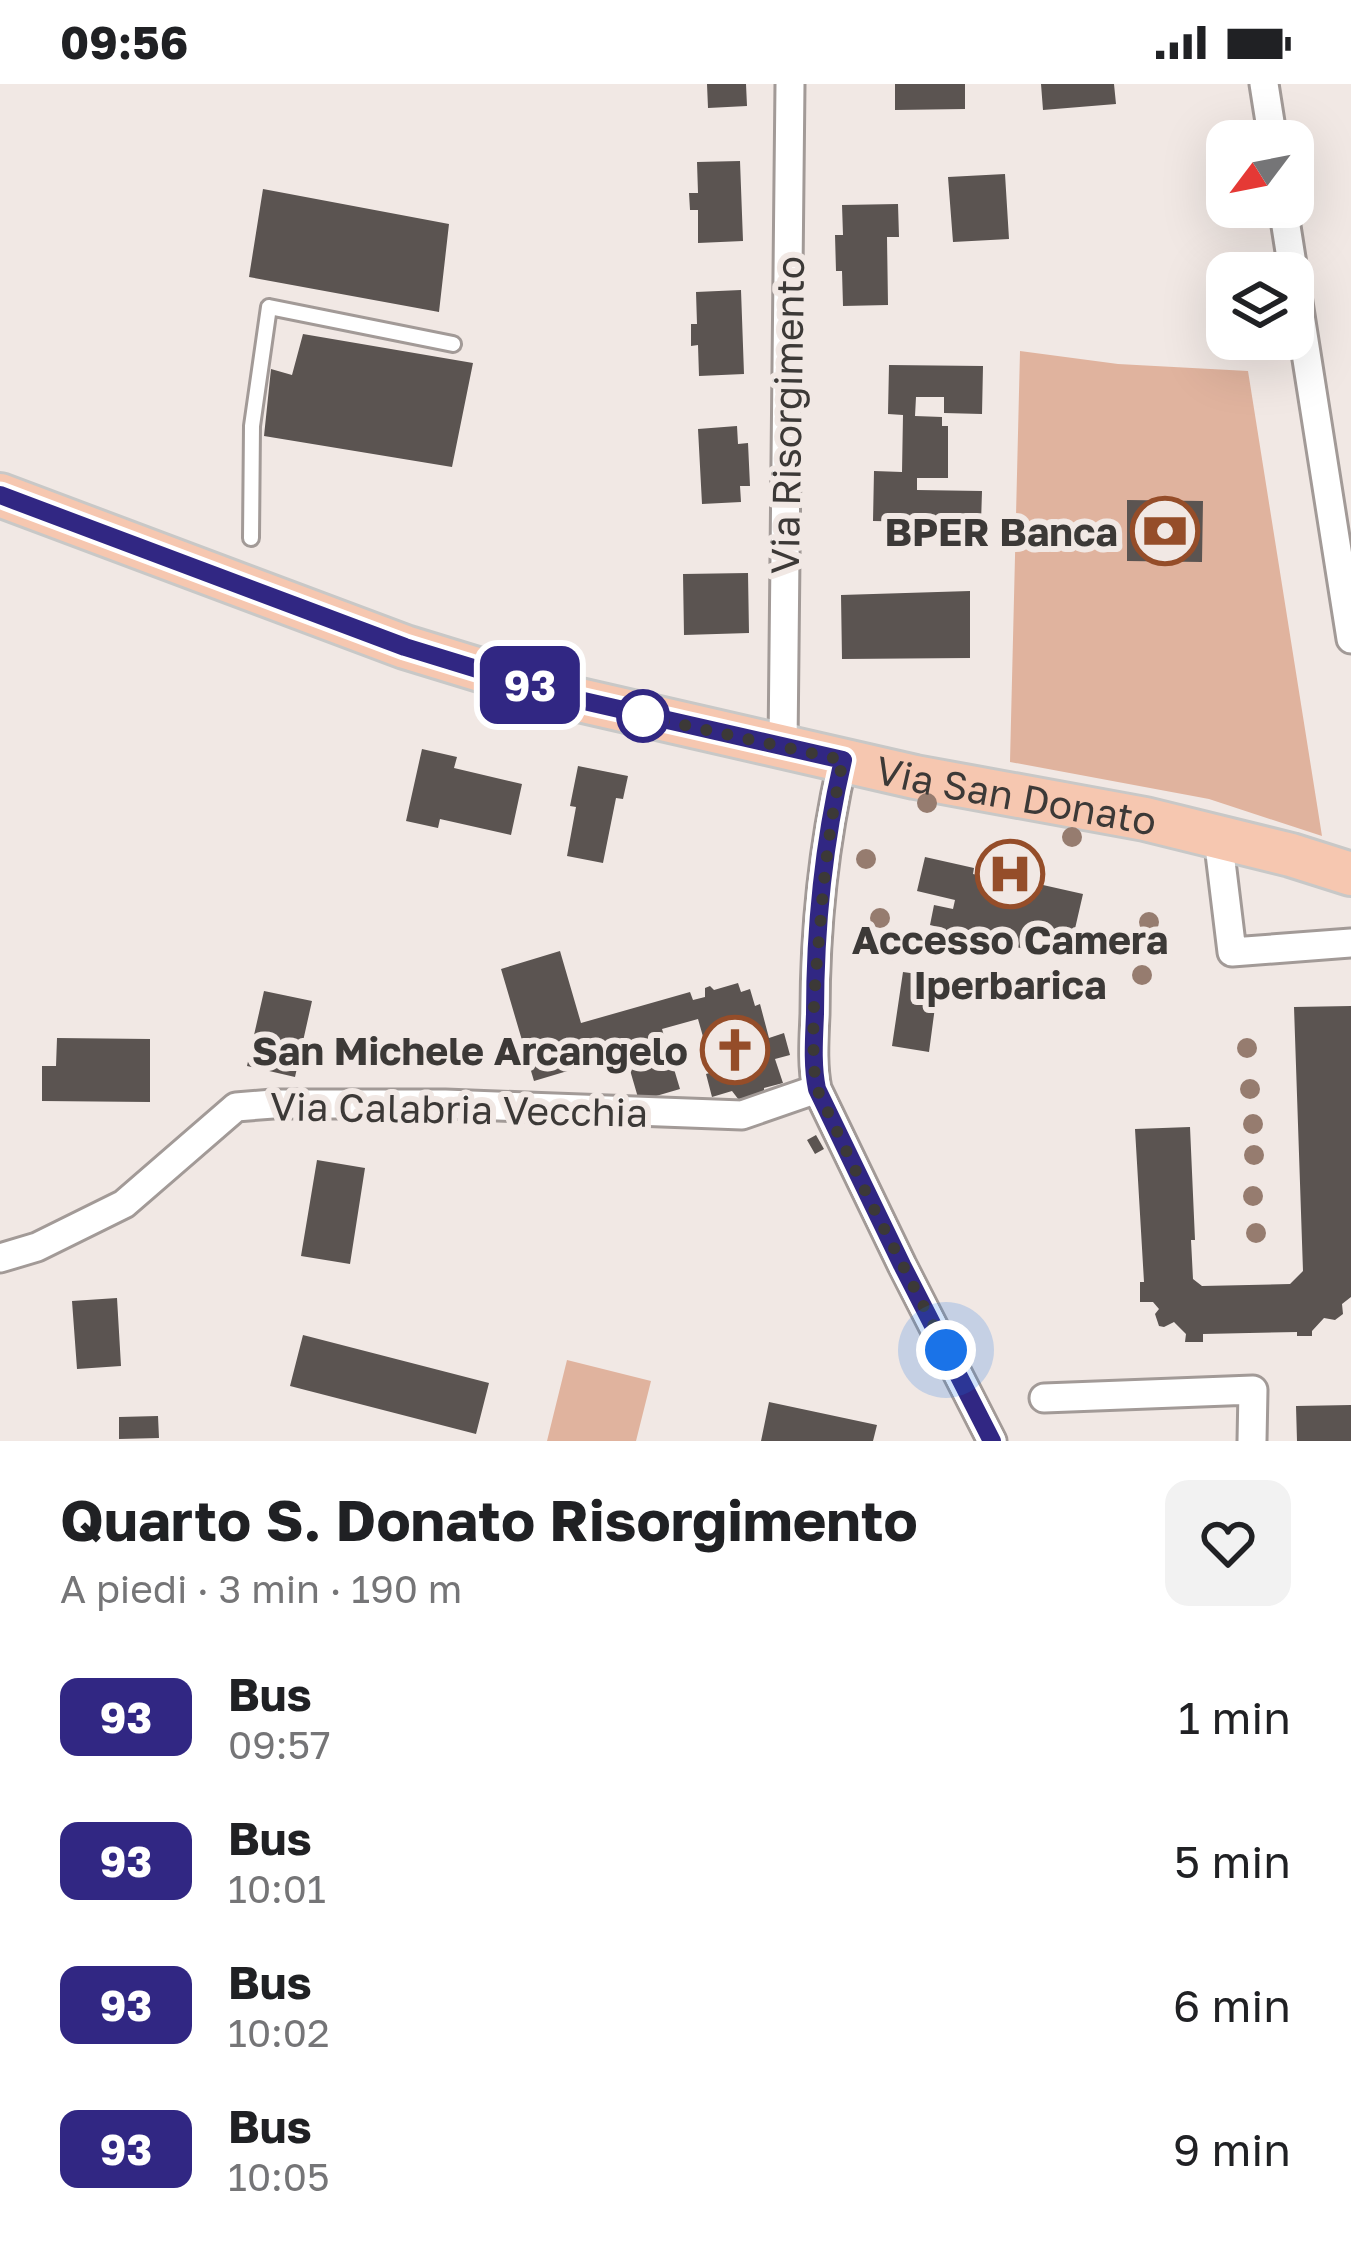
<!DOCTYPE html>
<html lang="it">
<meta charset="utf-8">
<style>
body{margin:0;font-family:"Golos Text",sans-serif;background:#f2f2f2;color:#202124;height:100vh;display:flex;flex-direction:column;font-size:45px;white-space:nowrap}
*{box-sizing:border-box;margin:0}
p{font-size:39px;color:#757577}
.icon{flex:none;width:66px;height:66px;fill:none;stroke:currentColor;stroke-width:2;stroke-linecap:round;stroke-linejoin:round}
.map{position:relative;height:1357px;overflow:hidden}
.sheet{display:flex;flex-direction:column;background:#fff;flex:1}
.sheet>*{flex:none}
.badge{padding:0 24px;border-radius:18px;font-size:42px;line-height:78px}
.needle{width:78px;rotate:238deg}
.buttons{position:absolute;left:1206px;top:36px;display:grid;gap:24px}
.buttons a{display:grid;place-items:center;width:108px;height:108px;border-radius:24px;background:#fff;box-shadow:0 12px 48px #0002;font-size:60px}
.you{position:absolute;width:60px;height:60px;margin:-30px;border:9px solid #fff;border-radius:50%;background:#1a73e8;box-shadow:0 0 0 18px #1a73e833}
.map>.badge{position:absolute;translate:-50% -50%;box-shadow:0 0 0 6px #fff}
.round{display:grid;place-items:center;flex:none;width:126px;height:126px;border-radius:24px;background:#f2f2f2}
.head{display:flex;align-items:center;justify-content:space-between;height:204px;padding:0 60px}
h1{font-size:57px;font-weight:700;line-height:90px}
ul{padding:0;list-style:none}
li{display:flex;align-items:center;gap:36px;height:144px;padding:0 60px}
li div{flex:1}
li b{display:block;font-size:45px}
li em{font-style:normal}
li .badge{min-width:132px;font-weight:700;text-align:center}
.status{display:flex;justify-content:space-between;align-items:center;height:84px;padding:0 60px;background:#fff;direction:ltr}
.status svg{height:33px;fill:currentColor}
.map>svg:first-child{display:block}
.green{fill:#e0b39e}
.building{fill:#5b5451}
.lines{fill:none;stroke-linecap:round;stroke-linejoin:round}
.lane-casing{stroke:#a29a97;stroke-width:20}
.street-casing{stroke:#a29a97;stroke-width:33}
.primary-casing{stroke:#c8c8c7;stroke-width:48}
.lane{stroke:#fff;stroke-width:14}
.street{stroke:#fff;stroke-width:27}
.primary{stroke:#f6c7b0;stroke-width:42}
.tree{fill:#967c6f}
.line-casing{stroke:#fff;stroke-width:27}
.line{stroke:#312783;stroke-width:18}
.walk{stroke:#3c3937;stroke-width:12;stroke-dasharray:0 21.6}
.stop-dot{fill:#fff;stroke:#312783;stroke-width:6}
.labels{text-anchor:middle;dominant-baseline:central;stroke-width:12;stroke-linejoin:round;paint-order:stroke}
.street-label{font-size:39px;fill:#3c3937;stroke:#f1e8e4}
.poi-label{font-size:39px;font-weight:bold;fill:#3c3937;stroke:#f1e8e4;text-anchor:end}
</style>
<div class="status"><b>09:56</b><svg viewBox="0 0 49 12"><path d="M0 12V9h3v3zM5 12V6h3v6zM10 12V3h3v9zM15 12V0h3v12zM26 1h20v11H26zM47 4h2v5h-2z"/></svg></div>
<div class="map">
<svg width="1351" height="1357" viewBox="0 0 1351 1357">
<rect width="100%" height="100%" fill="#f1e8e4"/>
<path class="green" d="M1020,267l98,13 130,7 74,465 -113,-37 -199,-37z
M567,1276l84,21 -15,60h-89z"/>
<path class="building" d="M707,0h39l1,22 -39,2z
M895,0h70v25l-70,1z
M1041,0h73l2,20 -73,6z
M740,77l3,80 -45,2v-33h-8l-1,-17h9l-1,-31z
M1005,90l4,65 -56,3 -5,-65z
M263,105l186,35 -10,88 -190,-35z
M898,120l1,33h-12l1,68 -45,1 -1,-35h-6l-1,-36h8l-1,-30z
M741,206l3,84 -45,2 -1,-31 -7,1v-22h6l-1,-32z
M303,250l170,29 -21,104 -188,-31 7,-67 21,6z
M889,281l94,1 -1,48 -38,-1v-16h-28l-1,19 27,1v9h6v52h-31v12l65,1 -1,32 -108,-2 1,-50 28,1 1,-57 -15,-1z
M737,342l1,18 10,-1 2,43h-10l1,16 -39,2 -4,-75z
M1127,416l76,1 -1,61 -75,-1z
M748,489l1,60 -65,2 -1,-61z
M970,507v67l-128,1 -1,-64z
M422,665l35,8 -3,11 68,16 -11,51 -71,-16 -2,9 -32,-7z
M578,682l50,10 -5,23 -7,-1 -13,65 -36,-7 9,-49 -6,-1z
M925,773l49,11 -1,6 68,16 2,-5 40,9 -15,65 -56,-13 1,-5 -45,-11 -1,8 -22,-5 1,-4 -16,-4 4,-20 19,4 2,-9 -38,-9z
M560,867l21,72 109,-31 3,8 12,-3v-9l5,-2 4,4 24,-7 3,9 9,-3 5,17 5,-2 9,34 15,-5 6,22 -15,4 8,24 -19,5v5l-22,11 -10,-13 -20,6 -6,-23 7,-2 -15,-53 -36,10 18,60 -41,12 -16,-55 -34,10 2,8 -57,17 -33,-112z
M903,888l36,5 -10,75 -37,-6z
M264,907l48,10 -17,76 -48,-11z
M1351,922v291l-9,7 1,10 -8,6 -11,-2 -12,13v5h-15v-4l-94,2v8h-18l1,-8 -12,-12 -10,5 -5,-1 -4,-12 4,-5 -6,-7h-13v-20h4l-9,-153 55,-2 5,113h-4l2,39 9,7 88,-2 13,-13 -9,-264z
M57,954l93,1v63l-108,-1v-35h14z
M816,1051l8,14 -9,5 -8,-14z
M317,1076l48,8 -15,96 -49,-8z
M117,1214l4,68 -44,3 -5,-68z
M303,1251l186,48 -13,51 -186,-48z
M769,1318l108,23 -4,16h-112z
M1351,1321v36h-54l-1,-35z
M158,1332l1,22 -40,1v-22z"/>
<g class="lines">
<g class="lane-casing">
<path id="lane" d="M251,454l1,-112 17,-119 184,37"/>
</g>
<g class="street-casing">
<path id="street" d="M1264,0l9,57
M1283,123l68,432
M783,662l7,-662
M843,676c-19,82 -28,170 -28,254 -1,25 -3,51 2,75l85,176 90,176
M1218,753l14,115 119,-9
M0,1174l37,-11 87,-43 112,-97 37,-3h172l297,11 75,-26
M1044,1314l209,-8 -1,51"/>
</g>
<g class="primary-casing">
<g id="primary">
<path id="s1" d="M0,411l405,152 170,52 340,78 230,42 146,36 60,19"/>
</g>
</g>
<use href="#lane" class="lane"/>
<use href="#street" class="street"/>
<use href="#primary" class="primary"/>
</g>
<g class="tree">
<circle cx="927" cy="719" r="10"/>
<circle cx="1072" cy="753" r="10"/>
<circle cx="866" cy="775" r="10"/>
<circle cx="880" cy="834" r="10"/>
<circle cx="1149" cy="838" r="10"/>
<circle cx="1142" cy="891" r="10"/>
<circle cx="1247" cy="964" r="10"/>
<circle cx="1250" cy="1005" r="10"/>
<circle cx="1253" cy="1040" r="10"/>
<circle cx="1254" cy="1071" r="10"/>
<circle cx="1253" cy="1112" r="10"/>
<circle cx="1256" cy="1149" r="10"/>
</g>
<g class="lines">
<g class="line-casing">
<path id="line" d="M0,411l405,152 170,52 268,61c-19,81 -28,170 -28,254 -1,25 -3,51 2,75l85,176 90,176"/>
</g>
<use href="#line" class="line"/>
<path class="walk" d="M643,632l200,44c-12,55 -19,111 -23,168 -5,50 -9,101 -5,150l2,11 52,110 77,151"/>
</g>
<defs>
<g id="bank-ring" transform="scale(3.45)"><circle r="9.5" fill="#f1e8e4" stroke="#954d29" stroke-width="1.5"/><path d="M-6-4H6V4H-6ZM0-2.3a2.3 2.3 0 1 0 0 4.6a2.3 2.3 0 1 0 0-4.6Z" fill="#954d29"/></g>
<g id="hospital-ring" transform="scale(3.45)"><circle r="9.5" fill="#f1e8e4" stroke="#954d29" stroke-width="1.5"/><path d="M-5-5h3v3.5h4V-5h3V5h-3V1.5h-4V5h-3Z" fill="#954d29"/></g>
<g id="church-ring" transform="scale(3.45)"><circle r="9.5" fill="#f1e8e4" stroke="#954d29" stroke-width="1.5"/><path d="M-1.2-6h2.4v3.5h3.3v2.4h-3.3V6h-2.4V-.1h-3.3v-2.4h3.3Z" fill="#954d29"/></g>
</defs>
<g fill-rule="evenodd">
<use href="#bank-ring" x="1165" y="447"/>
<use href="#hospital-ring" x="1010" y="790"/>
<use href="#church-ring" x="735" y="966"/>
</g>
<circle class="stop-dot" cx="643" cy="632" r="24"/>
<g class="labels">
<g class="street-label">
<text transform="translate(787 331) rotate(-89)">Via Risorgimento</text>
<text stroke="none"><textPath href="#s1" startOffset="1062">Via San Donato</textPath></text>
<text transform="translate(459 1025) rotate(1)">Via Calabria Vecchia</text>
</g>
<g class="poi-label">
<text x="1118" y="447">BPER Banca</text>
<text x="1010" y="855" text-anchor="middle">Accesso Camera<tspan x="1010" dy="45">Iperbarica</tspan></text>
<text x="688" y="966">San Michele Arcangelo</text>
</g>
</g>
</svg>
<div class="buttons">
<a><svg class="needle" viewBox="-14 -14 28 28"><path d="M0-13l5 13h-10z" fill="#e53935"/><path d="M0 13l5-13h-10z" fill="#757577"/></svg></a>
<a><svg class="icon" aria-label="layers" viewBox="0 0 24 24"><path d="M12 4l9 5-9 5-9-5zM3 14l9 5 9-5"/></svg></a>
</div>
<div class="you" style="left:946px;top:1266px"></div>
<b class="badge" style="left:530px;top:601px;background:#312783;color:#fff">93</b>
</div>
<section class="sheet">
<div class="head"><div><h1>Quarto S. Donato Risorgimento</h1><p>A piedi · 3 min · 190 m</p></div><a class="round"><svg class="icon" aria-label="heart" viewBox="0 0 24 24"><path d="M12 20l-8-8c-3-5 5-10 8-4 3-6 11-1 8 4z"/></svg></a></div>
<ul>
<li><span class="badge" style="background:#312783;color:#fff">93</span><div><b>Bus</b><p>09:57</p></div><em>1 min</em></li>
<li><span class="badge" style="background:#312783;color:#fff">93</span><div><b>Bus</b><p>10:01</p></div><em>5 min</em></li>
<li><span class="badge" style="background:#312783;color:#fff">93</span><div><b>Bus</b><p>10:02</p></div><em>6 min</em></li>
<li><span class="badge" style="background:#312783;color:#fff">93</span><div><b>Bus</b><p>10:05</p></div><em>9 min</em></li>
</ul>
</section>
